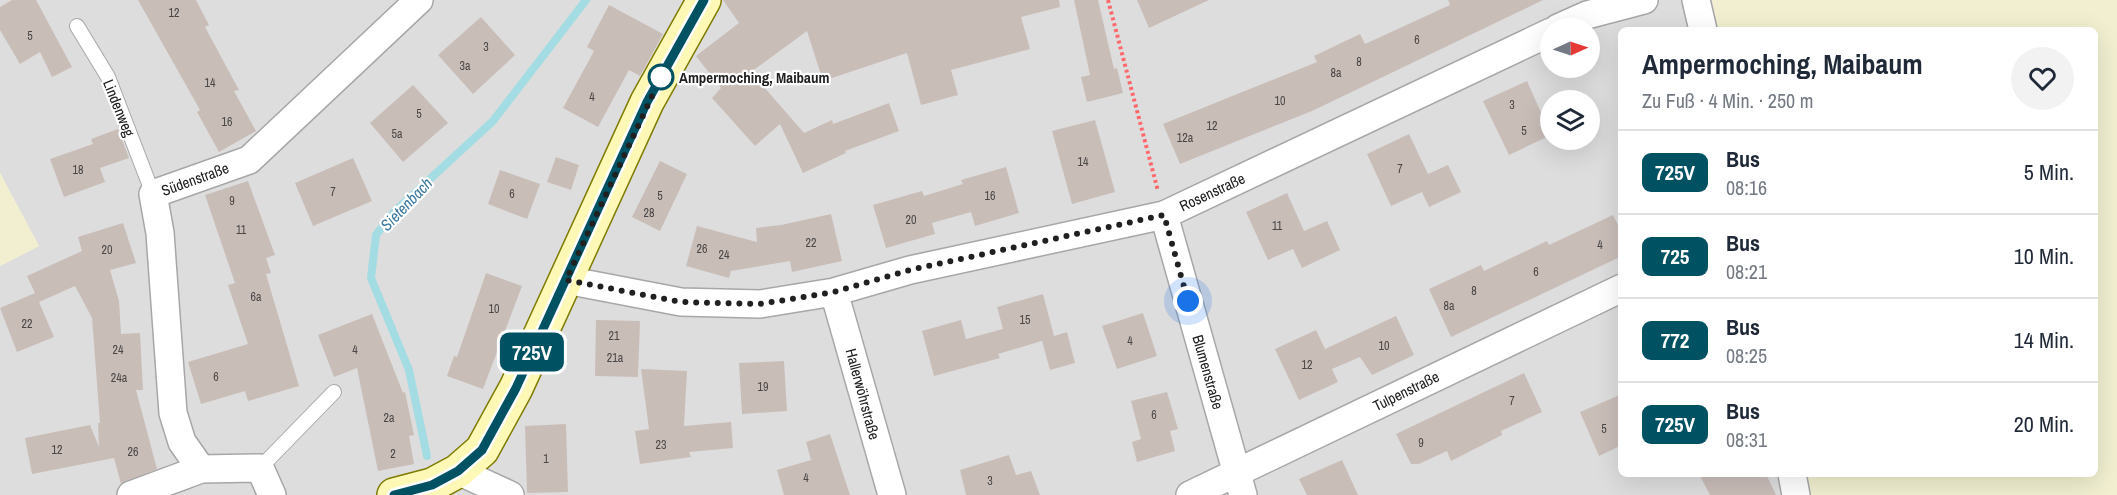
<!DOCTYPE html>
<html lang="de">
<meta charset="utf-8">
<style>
body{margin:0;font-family:"Archivo Narrow",sans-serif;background:#f2f2f3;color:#1f2937;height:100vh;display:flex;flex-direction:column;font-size:22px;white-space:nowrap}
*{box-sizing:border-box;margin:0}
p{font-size:20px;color:#747a83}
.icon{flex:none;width:33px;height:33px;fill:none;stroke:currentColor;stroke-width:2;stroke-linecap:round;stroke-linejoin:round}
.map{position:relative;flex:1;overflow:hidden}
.details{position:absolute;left:1618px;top:27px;width:480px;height:450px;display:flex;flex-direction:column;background:#fff;border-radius:9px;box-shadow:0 6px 24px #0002}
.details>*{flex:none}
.badge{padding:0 12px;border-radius:9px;font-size:21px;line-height:39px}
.needle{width:39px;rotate:87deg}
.fabs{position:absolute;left:1540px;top:18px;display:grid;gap:12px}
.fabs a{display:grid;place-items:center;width:60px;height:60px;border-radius:50%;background:#fff;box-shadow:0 6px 24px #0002;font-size:30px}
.you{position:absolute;width:30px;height:30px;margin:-15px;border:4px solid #fff;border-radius:50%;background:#1a73e8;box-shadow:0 0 0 9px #1a73e833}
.map>.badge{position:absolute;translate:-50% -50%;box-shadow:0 0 0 3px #fff}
.round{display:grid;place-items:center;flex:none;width:63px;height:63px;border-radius:32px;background:#f2f2f3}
.headline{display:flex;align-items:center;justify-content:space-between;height:102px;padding:0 24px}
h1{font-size:28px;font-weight:700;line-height:45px}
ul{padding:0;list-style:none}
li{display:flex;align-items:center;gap:18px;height:84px;padding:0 24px;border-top:2px solid #e0e1e3}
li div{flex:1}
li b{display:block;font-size:22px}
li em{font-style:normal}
li .badge{min-width:66px;font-weight:700;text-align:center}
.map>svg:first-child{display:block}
.residential{fill:#dedddd;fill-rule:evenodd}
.farmland{fill:#f1efd0}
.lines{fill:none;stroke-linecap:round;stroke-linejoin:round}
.stream{stroke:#a3dce2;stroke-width:8}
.building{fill:#c9bdb8}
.lane-casing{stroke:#a7a7a7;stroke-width:16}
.street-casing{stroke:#a7a7a7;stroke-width:30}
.secondary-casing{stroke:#7e7b00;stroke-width:36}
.path{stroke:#ff696d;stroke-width:4;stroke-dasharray:3 3;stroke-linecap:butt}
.lane{stroke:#fff;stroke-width:14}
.street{stroke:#fff;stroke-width:27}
.secondary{stroke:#fef8b7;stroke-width:33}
.line-casing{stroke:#fff;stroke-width:14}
.line{stroke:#005262;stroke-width:9}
.walk{stroke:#202020;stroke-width:6;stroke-dasharray:0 10.8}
.stop-dot{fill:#fff;stroke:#005262;stroke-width:3}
.labels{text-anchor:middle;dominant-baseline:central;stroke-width:4.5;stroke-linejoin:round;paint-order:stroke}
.number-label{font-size:12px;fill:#4a4746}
.stop-label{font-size:15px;font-weight:bold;fill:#202020;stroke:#fff;text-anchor:start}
.street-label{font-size:15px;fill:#202020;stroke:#fff}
.water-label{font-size:16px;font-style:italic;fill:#3c7a9e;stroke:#fff}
</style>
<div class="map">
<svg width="2117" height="495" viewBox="0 0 2117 495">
<rect width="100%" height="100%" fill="#f1ece6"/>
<path class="residential" d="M0,0h1712l6,30h-96v444h185l4,21h-1811v-229l39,-20 -39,-73zM1551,28h39v40h-39zM1551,100h39v40h-39z"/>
<path class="farmland" d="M1712,0h405v495h-306l-4,-21h289v-444h-378z
M0,173l39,73 -39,20z"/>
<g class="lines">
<path class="stream" d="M427,456l-18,-86 -38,-92 5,-43 17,-22 100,-92 93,-121"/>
</g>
<path class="building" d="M12,0h24l36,67 -20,10 -12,-25 -20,12 -20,-34v-23z
M138,0h58l13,25 -4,2 34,63 -5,1 22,40 -37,21 -22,-40 3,-2z
M723,0h336l1,7 -39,10 9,32 -79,21 7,25 -37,10 -14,-52 -84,28 -16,-50 -56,41 53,61 28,-13 1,4 56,-21 10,28 -54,20 1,2 -43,20 -23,-49 -25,22 -43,-48 9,-10 -25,-32 43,-33z
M1074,0h24l16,69 3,-1 6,25 -36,9 -6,-25 9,-2z
M1137,0h72l-60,28z
M1448,0h95l-231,111 -132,53 -17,-40 154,-62 -3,-6 46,-22 5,10 85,-39z
M609,5l54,29 -23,42 -11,-6 -31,57 -35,-19 31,-57 -7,-4z
M481,17l34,38 -42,39 -35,-39z
M1527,81l24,54 -42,20 -26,-54z
M413,85l35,38 -45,39 -33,-39z
M1095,120l20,72 -43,12 -20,-73z
M118,129l11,29 -29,10 5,14 -41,15 -14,-38 43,-15 -2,-5z
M1409,134l19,40 20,-9 13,27 -32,15 -7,-15 -31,14 -24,-52z
M556,157l23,8 -8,25 -24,-8z
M353,158l19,43 -59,25 -18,-43z
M660,161l27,13 -27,57 -28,-14z
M1006,167l13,46 -44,13 -4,-14 -39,11 3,11 -49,14 -13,-43 49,-14 2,5 39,-12 -2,-4z
M500,170l40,14 -13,35 -39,-15z
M248,181l27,74 -9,3 5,15 -5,1 33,112 -51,15 -3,-10 -44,13 -13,-42 60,-18 -20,-59 7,-2 -30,-88z
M1287,193l17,38 23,-10 13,29 -38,18 -9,-19 -25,11 -22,-48z
M831,214l11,47 -50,11 -2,-11 -59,10 -2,7 -43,-12 11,-40 60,16 -1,-14 25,-3z
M1613,215l9,18v23l-171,81 -22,-48 52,-24 3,6 63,-30 2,4z
M123,223l13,40 -26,7 9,31 2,33 19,-1 3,57h-7l21,79 -36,15 -7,-26 -82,16 -7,-36 65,-13 9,22 -1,-24h2l-8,-105 -17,-32 -36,16 15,35 -37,15 -17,-44 35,-15 -8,-17 55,-25 -4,-14z
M486,273l36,13 -39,103 -36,-13 7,-20 3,1z
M1043,294l11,42 13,-4 8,31 -25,7 -8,-29 -44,13 2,4 -66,18 -12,-45 39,-11 5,19 37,-10 -6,-22z
M1143,313l14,43 -40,13 -15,-43z
M372,314l31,79 2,-1 9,43 -5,1 5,28 -36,7 -21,-103 -23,9 -16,-42z
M1396,316l18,39 -42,20 -12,-18 -28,12 6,13 -39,18 -24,-51 41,-19 9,19z
M596,320l44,1 -2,56 -43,-1z
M784,361l3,50 -45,3 -3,-51z
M641,369l46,2 -3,55 47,-4 2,26 -44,4 2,5 -51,7 -5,-33 14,-2z
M1524,373l18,39 -41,19 1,4 -51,26 -4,-10 -28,13h-8l-15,-30z
M1167,392l11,37 -8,2 5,20 -38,11 -5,-20 9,-3 -10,-38z
M1622,394v51l-23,11 -19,-44z
M566,424l2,68 -41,1 -2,-67z
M830,434l20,61h-66l-7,-25 34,-10 -5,-18z
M1009,455l7,20 15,-4 9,24h-74l-6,-25z
M1342,460l16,35h-51l-8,-16z
M1699,474h67l10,21h-66z"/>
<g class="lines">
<g class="lane-casing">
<path id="lane" d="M77,26l31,51 45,117
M260,468l74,-76"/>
</g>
<g class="street-casing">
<path id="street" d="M1696,0l7,30
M1558,28l29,-13 57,-15
M1164,215l79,280
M566,280l115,22 79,2 74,-12 76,-22 254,-55 387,-183
M834,292l58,203
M201,469l-19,-27 -9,-29 -13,-180 -7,-39 96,-34 170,-160
M458,471l52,24
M1792,474l4,21
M131,495l70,-26 59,-1 12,27
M1190,495l432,-207"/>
</g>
<g class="secondary-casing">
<path id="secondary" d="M394,495l38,-10 26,-14 24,-21 34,-62 131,-286 57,-102"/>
</g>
<path class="path" d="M1108,0l50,191"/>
<use href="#lane" class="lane"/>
<use href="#street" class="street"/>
<use href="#secondary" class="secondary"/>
</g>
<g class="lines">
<g class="line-casing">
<path id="line" d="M394,495l38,-10 26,-14 24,-21 34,-62 131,-286 57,-102"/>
</g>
<use href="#line" class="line"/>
<path class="walk" d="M661,77l-95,203 115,22 79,2 74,-12 76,-22 254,-55 24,86"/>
</g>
<circle class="stop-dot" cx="661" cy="77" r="12"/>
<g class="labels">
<g class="number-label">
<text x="174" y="13">12</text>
<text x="30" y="36">5</text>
<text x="1417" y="40">6</text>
<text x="486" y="47">3</text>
<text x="1359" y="62">8</text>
<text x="465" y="66">3a</text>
<text x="1336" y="73">8a</text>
<text x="210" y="83">14</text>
<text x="592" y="97">4</text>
<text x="1280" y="101">10</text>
<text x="1512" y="105">3</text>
<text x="419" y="114">5</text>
<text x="227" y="122">16</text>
<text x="1212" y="126">12</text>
<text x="1524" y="131">5</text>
<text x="397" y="134">5a</text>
<text x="1185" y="138">12a</text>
<text x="1083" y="162">14</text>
<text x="1400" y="169">7</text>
<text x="78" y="170">18</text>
<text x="333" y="192">7</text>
<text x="512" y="194">6</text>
<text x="660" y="196">5</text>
<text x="990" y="196">16</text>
<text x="232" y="201">9</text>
<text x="649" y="213">28</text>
<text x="911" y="220">20</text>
<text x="1277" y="226">11</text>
<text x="241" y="230">11</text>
<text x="811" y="243">22</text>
<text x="1600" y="245">4</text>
<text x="702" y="249">26</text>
<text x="107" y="250">20</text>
<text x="724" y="255">24</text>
<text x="1536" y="272">6</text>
<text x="1474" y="291">8</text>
<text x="256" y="297">6a</text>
<text x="1449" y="306">8a</text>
<text x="494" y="309">10</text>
<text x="1025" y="320">15</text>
<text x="27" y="324">22</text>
<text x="614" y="336">21</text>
<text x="1130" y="341">4</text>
<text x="1384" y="346">10</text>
<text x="118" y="350">24</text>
<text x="355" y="350">4</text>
<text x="615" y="358">21a</text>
<text x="1307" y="365">12</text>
<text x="216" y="377">6</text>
<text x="119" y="378">24a</text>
<text x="763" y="387">19</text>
<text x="1512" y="401">7</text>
<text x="1154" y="415">6</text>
<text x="389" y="418">2a</text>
<text x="1604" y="429">5</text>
<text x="1421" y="443">9</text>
<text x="661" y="445">23</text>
<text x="57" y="450">12</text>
<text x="133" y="452">26</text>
<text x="393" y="454">2</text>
<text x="546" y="459">1</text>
<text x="806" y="478">4</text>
<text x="990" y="481">3</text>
</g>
<g class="stop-label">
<text x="679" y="77">Ampermoching, Maibaum</text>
</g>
<g class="street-label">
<text transform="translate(119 108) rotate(68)">Lindenweg</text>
<text transform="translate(195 179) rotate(-20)">Südenstraße</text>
<text transform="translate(1212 192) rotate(-25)">Rosenstraße</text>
<text transform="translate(1208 372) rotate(74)">Blumenstraße</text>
<text transform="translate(1406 391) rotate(-26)">Tulpenstraße</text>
<text transform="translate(863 394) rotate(75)">Hallerwöhrstraße</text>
</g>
<g class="water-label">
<text transform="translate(406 204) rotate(-46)">Sietenbach</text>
</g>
</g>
</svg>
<div class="fabs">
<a><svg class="needle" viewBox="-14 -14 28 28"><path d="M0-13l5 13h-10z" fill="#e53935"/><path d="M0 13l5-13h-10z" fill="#747a83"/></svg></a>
<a><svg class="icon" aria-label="layers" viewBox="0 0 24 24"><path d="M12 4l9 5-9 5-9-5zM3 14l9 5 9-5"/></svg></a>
</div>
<div class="you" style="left:1188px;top:301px"></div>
<b class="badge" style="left:532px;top:352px;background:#005262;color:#fff">725V</b>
<section class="details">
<div class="headline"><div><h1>Ampermoching, Maibaum</h1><p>Zu Fuß · 4 Min. · 250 m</p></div><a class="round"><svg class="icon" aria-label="heart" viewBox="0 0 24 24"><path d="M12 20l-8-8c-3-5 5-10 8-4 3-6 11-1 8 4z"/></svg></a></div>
<ul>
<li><span class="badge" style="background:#005262;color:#fff">725V</span><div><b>Bus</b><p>08:16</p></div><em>5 Min.</em></li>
<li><span class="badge" style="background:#005262;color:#fff">725</span><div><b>Bus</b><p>08:21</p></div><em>10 Min.</em></li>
<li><span class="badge" style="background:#005262;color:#fff">772</span><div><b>Bus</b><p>08:25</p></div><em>14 Min.</em></li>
<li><span class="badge" style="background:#005262;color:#fff">725V</span><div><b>Bus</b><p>08:31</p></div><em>20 Min.</em></li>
</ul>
</section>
</div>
